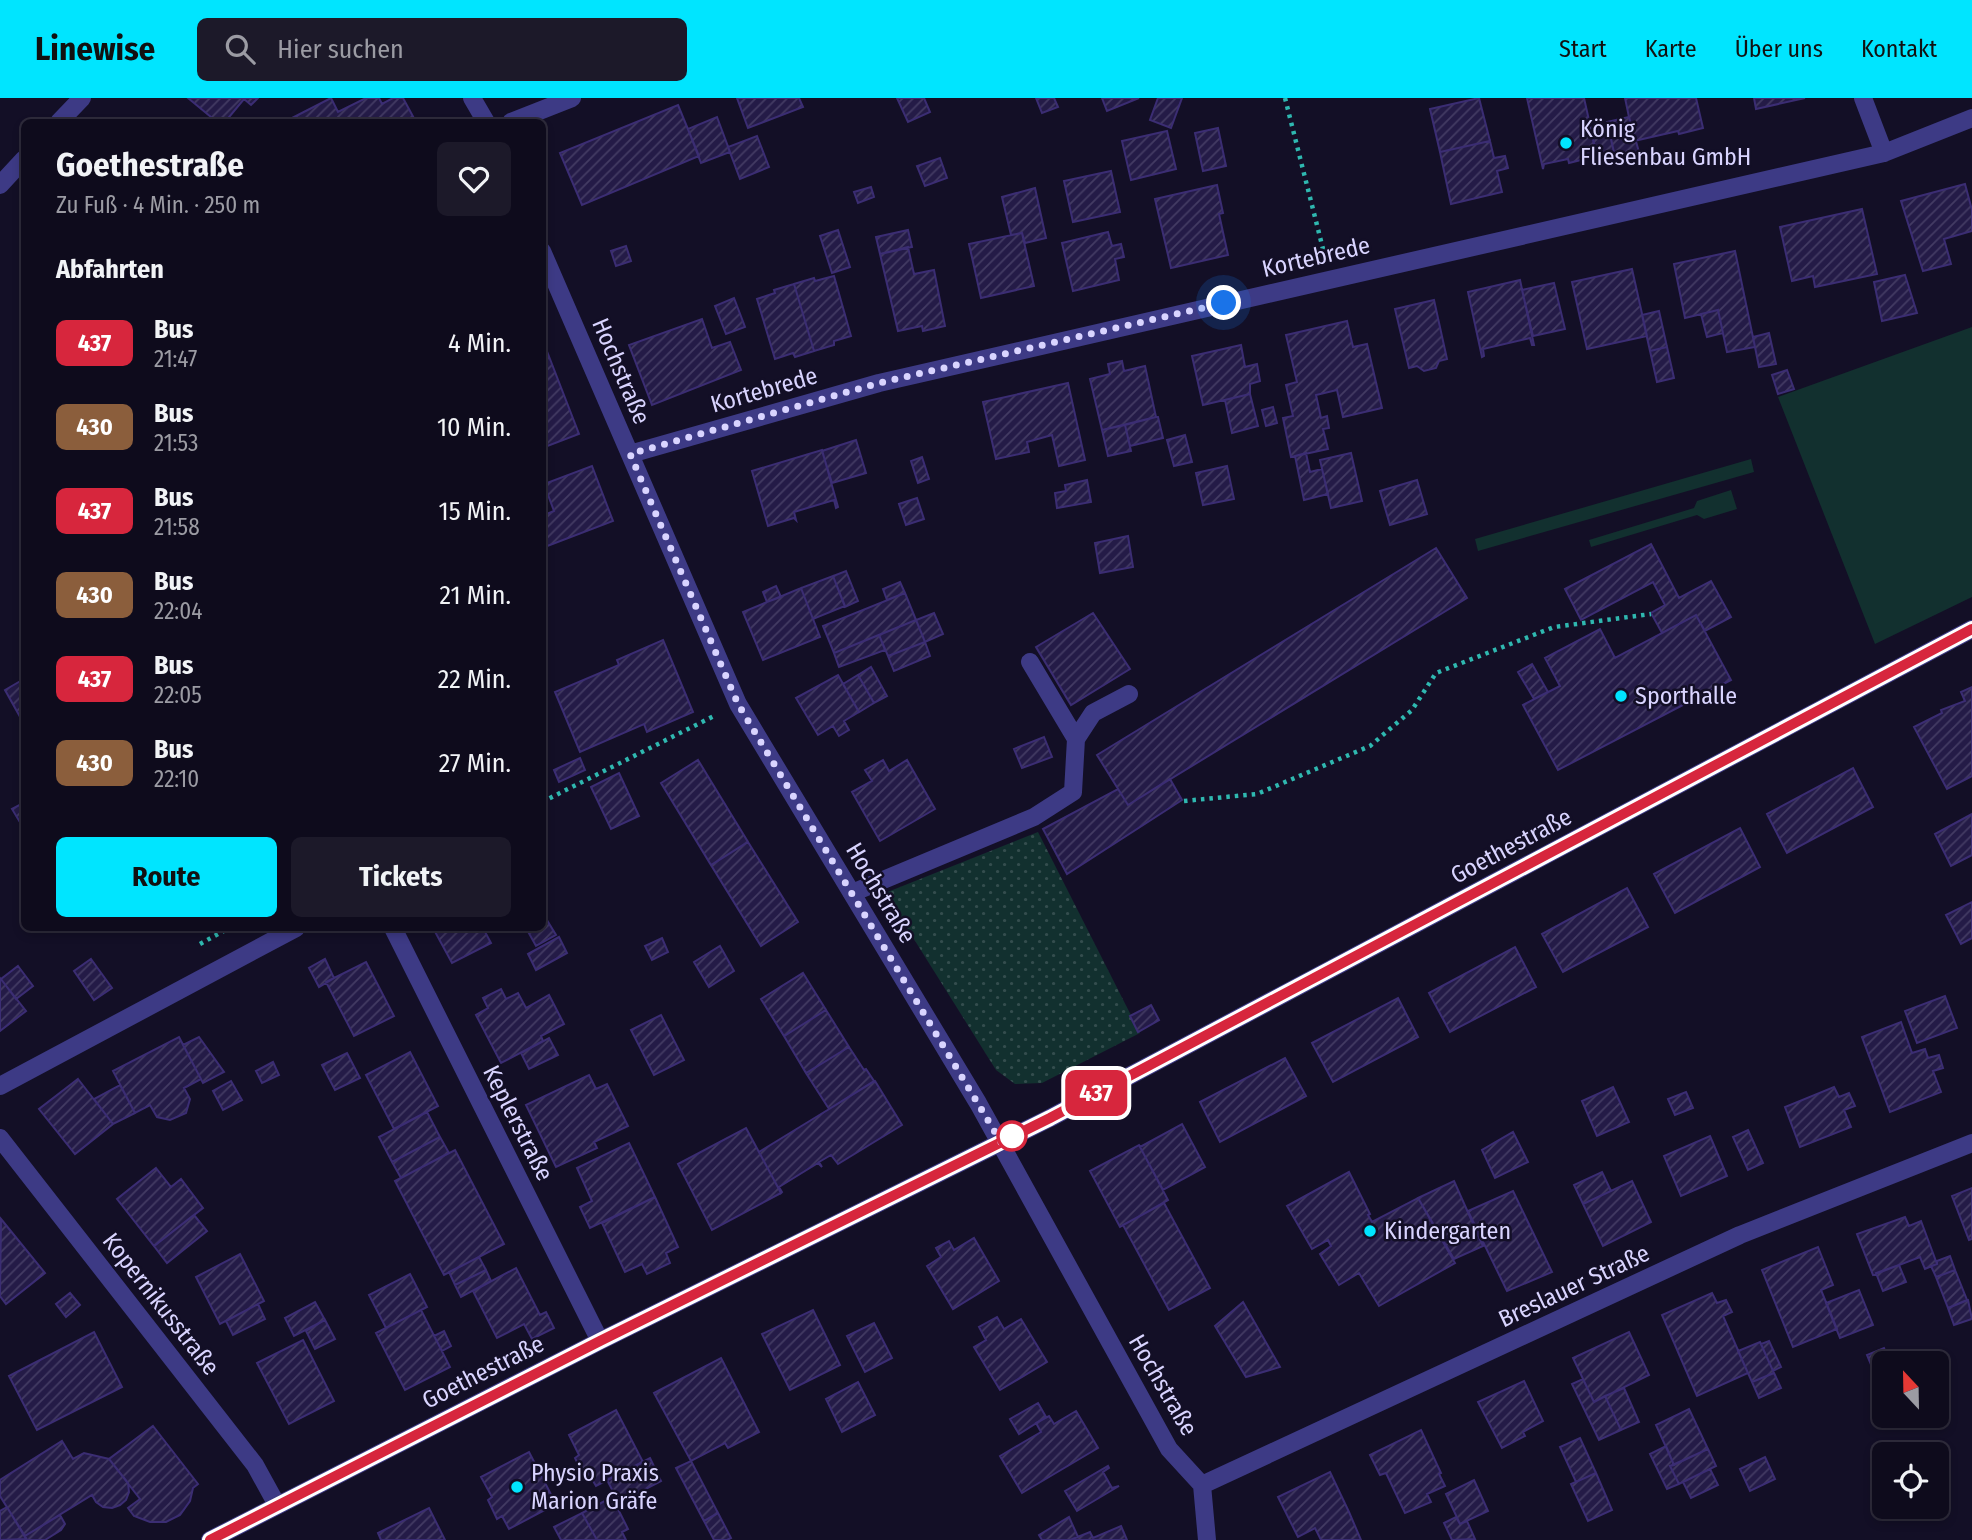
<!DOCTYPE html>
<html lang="de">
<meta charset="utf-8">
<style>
body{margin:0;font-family:"Fira Sans Condensed",sans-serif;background:#1c1929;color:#f1f3f6;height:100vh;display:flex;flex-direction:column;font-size:26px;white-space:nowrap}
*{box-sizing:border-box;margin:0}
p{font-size:23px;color:#9b9ba3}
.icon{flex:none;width:38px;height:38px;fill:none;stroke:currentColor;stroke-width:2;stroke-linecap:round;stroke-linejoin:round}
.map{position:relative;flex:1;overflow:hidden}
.details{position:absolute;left:21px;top:21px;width:525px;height:812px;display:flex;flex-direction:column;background:#0e0b1c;border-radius:10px;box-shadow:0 4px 10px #0003,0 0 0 2px #2e2b3b}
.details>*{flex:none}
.badge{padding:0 14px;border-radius:10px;font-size:24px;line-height:46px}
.needle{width:46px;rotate:338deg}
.tools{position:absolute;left:1872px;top:1253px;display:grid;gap:14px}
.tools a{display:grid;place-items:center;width:77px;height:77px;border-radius:10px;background:#0e0b1c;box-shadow:0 4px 10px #0003,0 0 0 2px #2e2b3b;font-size:35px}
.you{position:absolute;width:35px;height:35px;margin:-18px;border:5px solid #fff;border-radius:50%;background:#1a73e8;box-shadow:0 0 0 10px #1a73e833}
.map>.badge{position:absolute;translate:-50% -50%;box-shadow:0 0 0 4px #fff}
h2{padding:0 35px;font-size:26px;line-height:63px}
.round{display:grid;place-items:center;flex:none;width:74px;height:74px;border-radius:10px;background:#1c1929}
.summary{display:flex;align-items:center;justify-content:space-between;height:119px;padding:0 35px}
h1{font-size:33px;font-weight:700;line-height:52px}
.button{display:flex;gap:14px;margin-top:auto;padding:14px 35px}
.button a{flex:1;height:80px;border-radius:10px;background:#00e5ff;color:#111;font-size:28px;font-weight:700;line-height:80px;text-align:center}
.button a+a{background:#1c1929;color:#f1f3f6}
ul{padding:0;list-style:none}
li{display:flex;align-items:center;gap:21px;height:84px;padding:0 35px}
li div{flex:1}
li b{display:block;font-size:26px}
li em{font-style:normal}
li .badge{min-width:77px;font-weight:700;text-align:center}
header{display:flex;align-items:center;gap:42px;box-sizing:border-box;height:98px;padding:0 35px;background:#00e5ff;color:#111}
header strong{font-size:33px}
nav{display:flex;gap:38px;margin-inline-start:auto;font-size:24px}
.search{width:490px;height:63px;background:#1c1929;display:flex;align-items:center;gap:18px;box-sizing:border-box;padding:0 24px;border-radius:10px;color:#9b9ba3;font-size:26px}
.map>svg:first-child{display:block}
.green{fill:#12302f}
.park{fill:url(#park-dots)}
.building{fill:url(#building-hatch);stroke:#3b2d73;stroke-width:2}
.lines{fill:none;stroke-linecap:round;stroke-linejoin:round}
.path{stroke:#2fb8b0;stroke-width:4.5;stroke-dasharray:3.5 5;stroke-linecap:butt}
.lane{stroke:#3d3a85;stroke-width:18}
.street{stroke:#3d3a85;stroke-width:18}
.line-casing{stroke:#fff;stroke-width:16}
.line{stroke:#d7263d;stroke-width:10}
.walk{stroke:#d9d4ff;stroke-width:7;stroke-dasharray:0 12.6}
.poi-dot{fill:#00e5ff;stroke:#130f26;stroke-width:2.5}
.stop-dot{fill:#fff;stroke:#d7263d;stroke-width:3.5}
.labels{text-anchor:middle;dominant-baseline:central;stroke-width:5;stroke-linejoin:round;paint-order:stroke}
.poi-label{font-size:24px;fill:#d9d4ff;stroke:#130f26;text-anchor:start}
.street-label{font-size:24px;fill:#d9d4ff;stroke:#130f26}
</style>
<header>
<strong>Linewise</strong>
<div class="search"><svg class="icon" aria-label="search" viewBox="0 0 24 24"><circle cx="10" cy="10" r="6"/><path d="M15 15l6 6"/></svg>Hier suchen</div>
<nav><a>Start</a><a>Karte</a><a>Über uns</a><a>Kontakt</a></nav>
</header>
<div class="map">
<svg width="1972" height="1442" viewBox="0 0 1972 1442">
<defs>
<pattern id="park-dots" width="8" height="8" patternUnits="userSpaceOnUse" patternTransform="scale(1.75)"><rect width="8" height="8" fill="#12302f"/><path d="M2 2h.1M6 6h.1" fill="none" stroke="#344d4e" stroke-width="1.8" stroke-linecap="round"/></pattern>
<pattern id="building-hatch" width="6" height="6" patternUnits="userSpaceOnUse" patternTransform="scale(1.75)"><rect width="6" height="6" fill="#241b47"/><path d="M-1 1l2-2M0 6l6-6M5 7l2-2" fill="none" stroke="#433b63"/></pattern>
</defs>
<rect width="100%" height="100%" fill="#130f26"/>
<path class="green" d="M1972,229v270l-97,47 -97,-247z
M1751,361l3,13 -276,79 -3,-12z
M1731,392l6,19 -33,10 -7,-4 -106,32 -2,-7 105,-32 3,-7z"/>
<path class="park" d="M1038,734l102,201 -98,50 -27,1 -19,-14 -111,-177z"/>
<path class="building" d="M188,0h70l-7,7 -7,-6 -19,23h-8z
M331,0l7,14 28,-14h13l3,6 11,-6h10l13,24h-122l-2,-4z
M737,0h62l4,9 -55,21z
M897,0h27l6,14 -22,10z
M1036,0h18l4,9 -16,6z
M1102,0h37l-32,13z
M1158,0h24l-11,30 -21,-8z
M1479,0l11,43 -50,11 -10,-43z
M1527,0h57l13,58 -28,7 -1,-4 -24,5 -1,5z
M1625,0h71l7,30 -24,6 -1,-3 -44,10z
M1754,0h51l-49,11z
M678,7l21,51 -117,49 -22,-52z
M717,19l13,35 -29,11 -13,-34z
M1629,19l10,35 -24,5 -8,-35z
M1608,27l7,32 -18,4 -6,-32z
M1218,30l8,38 -23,5 -8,-38z
M1167,33l9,38 -45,11 -9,-39z
M757,38l12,31 -29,12 -12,-32z
M1490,43l4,17 11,-2 3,12 -11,3 5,21 -51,12 -11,-52z
M940,60l7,20 -22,8 -8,-20z
M1111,73l9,41 -47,10 -9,-41z
M1965,86l7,26v21l-28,8 7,25 -28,7 -22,-70z
M1217,87l6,28 -4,1 9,41 -57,13 -16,-69z
M871,89l3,10 -16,6 -4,-11z
M1035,90l11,50 -21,5 -3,-10 -11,2 -9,-38z
M1862,111l15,65 -62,13 -2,-11 -21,5 -12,-54z
M838,132l12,37 -18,6 -12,-37z
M908,132l4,17 -32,7 -4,-17z
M1108,134l4,14 9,-2 3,13 -9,2 4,21 -46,11 -11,-48z
M1022,135l12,53 -53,12 -12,-54z
M626,148l5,15 -15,5 -5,-15z
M908,149l6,27 20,-4 11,56 -22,5 -1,-5 -24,5 -18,-77z
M1735,153l20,96 -28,5 -9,-42 -33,8 -11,-54z
M1632,171l15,67 -60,13 -15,-67z
M1905,177l12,38 -35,8 -8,-39z
M834,178l17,60 -17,5v4l-20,6 -20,-67 20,-6 1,3z
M1520,182l14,65h-2l-2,-7 -47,11 1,7 -2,1 -14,-65z
M1554,185l11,46 -32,7 -11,-46z
M794,186l20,67 -19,6 -2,-4 -18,6 -18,-60 18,-6 -1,-3z
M734,200l11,29 -19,7 -11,-28z
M1434,202l13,59 -8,2 -3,7 -12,3 -7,-5 -8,2 -14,-59z
M1718,212l5,23 -16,4 -6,-23z
M1659,213l8,36 -17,4 -8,-36z
M702,221l10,29 18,-6 11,28 -89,35 -23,-60z
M1347,223l6,26 14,-3 15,64 -39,9 -6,-27 -21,5 5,23 6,-2 2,12 -6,1 5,20 -37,8 -8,-39 10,-2 -7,-31 11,-3 -11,-47z
M1769,235l7,31 -17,3 -6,-30z
M543,243l36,93 -37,14v-106z
M1241,247l4,22 12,-3 3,17 -10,3v10l-47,11 -11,-49z
M1667,249l7,31 -17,4 -7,-31z
M1122,263l2,10 21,-5 11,51 -54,13 -12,-51 20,-5 -2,-10z
M1787,272l7,19 -16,5 -6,-19z
M1068,285l17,77 -26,6 -7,-31 -25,7 2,10 -33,7 -13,-57z
M1250,296l8,32 -26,7 -7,-33z
M1273,309l4,16 -11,3 -4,-16z
M1156,319h2l5,21 -33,8 -5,-21z
M1125,327l6,26 -23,5 -6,-26z
M1185,337l7,27 -18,4 -7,-26z
M856,342l10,33 -34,10 -10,-32z
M822,352l16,57 -2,1 -2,-8 -40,12 2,8 -2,-2 -26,8 -16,-55z
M1306,355l4,19 12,-3 6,25 -24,6 -9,-44z
M1351,355l11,48 -31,7 -11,-48z
M922,359l7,22 -11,4 -7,-22z
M592,368l21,55 -71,27v-32l12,-5 -10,-27z
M1227,368l7,33 -31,6 -7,-32z
M1087,382l4,22 -34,6 -2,-15 11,-2 -1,-6z
M1417,382l10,34 -37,11 -10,-34z
M917,400l7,21 -18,6 -7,-21z
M1128,438l5,31 -33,6 -5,-30z
M1651,446l28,54 32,-17 20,36 -26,14 -9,-16 -34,18 -11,-20 14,-8 -12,-23 -72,38 -16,-31z
M1436,450l31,50 -339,207 -31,-50z
M846,473l12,30 -13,6 -12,-31z
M833,478l12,30 -32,13 -12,-31z
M900,484l5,11 -18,7 -4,-11z
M776,488l5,11 -14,5 -4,-10z
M801,490l19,49 -57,23 -20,-48z
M905,495l11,27 -82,33 -11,-27z
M934,515l9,21 -18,8 -9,-22z
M1093,515l37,56 -59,36 -35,-58z
M1696,517l35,65 -173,90 -35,-65 37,-19 -15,-28 55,-29 15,29z
M916,522l9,22 -37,14 -9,-21z
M879,537l6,15 -46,17 -5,-14z
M663,542l30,72 -46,20 -3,-8 -64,28 -25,-60 64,-27 -2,-5z
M925,544l5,14 -36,15 -6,-15z
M1532,566l16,28 -14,7 -16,-27z
M871,569l16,29 -13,7 -16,-28z
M838,577l21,37 -15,9 5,9 -10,6 -6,-10 -15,9 -22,-37z
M858,577l16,28 -15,9 -16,-28z
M24,581v45l-19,-34z
M1972,589v89l-25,13 -33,-62 28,-14 -1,-3 24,-9 -4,-9z
M1044,639l8,20 -30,11 -8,-19z
M580,660l5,12 -26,12 -5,-12z
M698,662l50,82 -37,23 -50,-82z
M883,662l6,11 18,-11 28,49 -55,32 -28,-49 20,-11 -7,-11z
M1853,670l20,39 -86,46 -20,-39z
M619,675l20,43 -28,13 -20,-42z
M1170,681l12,21 -115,74 -24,-45 75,-40 10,16z
M23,705l1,2v24l-12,-20z
M1972,716v41l-21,11 -16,-32z
M1740,730l20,39 -85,46 -21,-39z
M748,744l50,80 -37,24 -50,-81z
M1627,790l21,39 -85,45 -21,-38z
M1972,804v36l-11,6 -15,-29z
M542,814l14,23 -20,11 -10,-18h16z
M433,830h50l8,15 -39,20z
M559,839l8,16 -31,17 -8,-16z
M662,840l6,14 -16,8 -7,-14z
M720,848l14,25 -25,16 -15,-25z
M1515,849l21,40 -86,45 -21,-39z
M91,861l21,29 -18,12 -20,-29z
M325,861l9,19 -15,9 -10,-19z
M366,864l28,54 -40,20 -28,-54z
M18,868l15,20 -17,13 -15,-20z
M803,875l23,37 -42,26 -23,-37z
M0,880l26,33 -26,20z
M501,891l5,10 12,-6 8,15 23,-13 15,29 -23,12 2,5 -42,22 -25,-48 12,-7 -5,-10z
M1945,898l12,32 -40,15 -12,-32z
M1398,900l20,39 -85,45 -21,-39z
M1151,907l8,15 -21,12 -8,-16z
M826,912l23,37 -43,26 -22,-37z
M661,917l23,45 -30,15 -23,-45z
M1901,924l11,31 13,-4 3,9 11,-3 4,13 -10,3 8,21 -51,20 -28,-75z
M179,939l22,42 -17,9 6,11 -4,14 -16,7 -13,-3 -7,-12 -15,8 -22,-42z
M199,939l25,35 -21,11 -20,-38z
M549,940l9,17 -29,14 -8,-16z
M849,949l15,23 2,-1 8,12 -45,28 -23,-36z
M410,954l28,54 -44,23 -28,-54z
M347,955l13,25 -25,12 -13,-25z
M1285,960l21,38 -86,46 -20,-40z
M273,964l6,13 -17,8 -6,-12z
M589,977l7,14 11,-5 21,42 -34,16 3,6 -41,19 -30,-62z
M78,981l35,45 -38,30 -36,-45z
M231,983l11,19 -19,10 -10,-19z
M875,983l27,44 -64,39 -7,-9 -12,7 3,5 -4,-4 -39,24 3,5 -1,1 -22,-41z
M120,987l15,28 -22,11 -19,-25z
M1613,989l16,35 -32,14 -15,-35z
M1834,989l5,10 10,-4 6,13 -11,4 7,17 -51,20 -15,-40z
M1686,994l7,16 -18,7 -7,-16z
M427,1014l13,25 -48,25 -13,-25z
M1182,1026l23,43 -42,23 -23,-43z
M746,1030l35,65 -69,37 -34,-66z
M1748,1032l15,33 -15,7 -15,-33z
M1513,1034l15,30 -33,16 -13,-28z
M1710,1038l17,40 -46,20 -17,-40z
M440,1039l9,16 -48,25 -9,-16z
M629,1045l26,54 -65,31 -10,-21 12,-6 -15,-33z
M1139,1047l29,55 -48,27 -30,-56z
M455,1052l49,94 -60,31 -49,-94z
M156,1070l15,19 10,-8 22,29 -49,38 -37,-47z
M1349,1074l21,42 -2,1 4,7 46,-24 37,65 -76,43 -20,-33 -20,12 -19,-31 11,-8 -3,-6 -16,9 -25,-43z
M1602,1074l9,19 -28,13 -9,-19z
M1454,1083l29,65 -29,13 -36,-61z
M1632,1083l19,41 -48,24 -20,-42z
M1972,1090v51l-3,1 -17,-44z
M1513,1093l39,81 -45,19 -39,-80z
M655,1099l23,50 -12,6 4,10 -23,11 -5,-10 -17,8 -23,-49z
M1164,1105l46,85 -41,22 -46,-85z
M194,1117l13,16 -40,32 -13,-17z
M1905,1119l4,9 12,-5 16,43 -12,5 -5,-12 -47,18 -16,-41z
M1,1121l44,54 -39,31 -6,-8z
M974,1140l25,43 -46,28 -26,-43 14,-9 -5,-9 13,-7 5,9z
M1818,1149l15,38 -12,5 16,39 -44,18 -31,-77z
M240,1156l24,47 -44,23 -24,-47z
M1950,1158l5,14 -19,7 -5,-11 6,-2v-3z
M479,1159l7,13 -31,15 -6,-13z
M1899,1167l7,17 -23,9 -7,-18z
M516,1170l24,47 6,-3 8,16 -22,11 -8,-15 -27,14 -24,-47z
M486,1172l5,11 -30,16 -6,-12z
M1955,1172l12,30 -19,8 -12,-31z
M410,1176l17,33 -41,21 -17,-33z
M1859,1192l14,35 -33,13 -14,-35z
M70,1195l10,12 -14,12 -10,-13z
M1712,1195l5,10 9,-3 6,12 -9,4 25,57 -51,23 -35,-81z
M1968,1202l4,19 -18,6 -6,-17z
M315,1204l10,18 -31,16 -9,-18z
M1243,1204l37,65 -34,10 -31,-51z
M258,1206l7,15 -32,16 -7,-14z
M421,1212l29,57 -45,23 -29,-57z
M813,1212l27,55 -50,25 -28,-56z
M997,1219l7,12 17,-10 26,43 -47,28 -26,-43 12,-7 -7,-13z
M325,1222l10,19 -20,10 -9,-18z
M874,1225l18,35 -27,14 -18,-36z
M444,1233l7,15 -9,5 -8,-15z
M94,1234l28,55 -85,43 -28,-54z
M1629,1234l20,43 -55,27 -21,-44z
M303,1242l31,61 -45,23 -32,-61z
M1769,1243l12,26 -8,4 -12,-27z
M1760,1244l14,31 -22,9 -14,-31z
M1884,1250l6,15h-5v13l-8,3 -10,-24z
M721,1260l38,74 -31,16 -3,-5 -34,18 -37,-68z
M1774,1275l7,15 -22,10 -7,-16z
M1583,1281l11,23 11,-6 16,34 -22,10 -27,-56z
M1524,1283l19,40 -20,11 2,4 -23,12 -24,-46z
M858,1284l17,33 -33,17 -16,-33z
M1624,1290l15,34 -18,8 -16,-34z
M1038,1305l8,14 -27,17 -9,-15z
M1689,1311l19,40 -34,16 -18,-40z
M616,1312l27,52 -47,24 -7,-12 -5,2 -9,-18 4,-3 -10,-20z
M1076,1313l22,37 -76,45 -22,-37 41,-24 -5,-9 13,-7 5,8z
M153,1328l45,58 -5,4 -3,13 -10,14 -14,7h-16l-16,-6 -6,-8 12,-9 -31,-40z
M1421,1332l20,43 -2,1 6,12 -18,8 4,8 -26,11 -19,-40 -6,2 -10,-20z
M1580,1340l16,35 -20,9 -16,-35z
M62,1343l11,18 11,-6 25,6 19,24 1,9 -3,8 -6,5 -8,3 -9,-1 -7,-5 -4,-7 -67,41 -25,-40v-16z
M1666,1348l8,19 -4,1 9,18 -12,5 -17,-35z
M1708,1351l8,17 -37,18 -9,-18z
M529,1354l27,52 -47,25 -7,-13 -5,3 -9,-19 4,-3 -11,-20z
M1765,1359l10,22 -25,12 -10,-22z
M650,1360l11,23 -42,22 -12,-23z
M691,1363l27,52 -14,8 -28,-53z
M1108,1368l1,2 -6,4 9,16 7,-2 -42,25 -12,-20z
M1710,1371l8,16 -27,13 -8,-16z
M1330,1374l19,40 12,28h-40l-6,-12 -17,9 -20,-40z
M1596,1375l16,37 -24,11 -17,-37z
M1474,1382l14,31 -28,13 -14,-30z
M612,1399l16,32 -6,3 4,8h-29l-15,-27z
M7,1409l19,32 -26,1v-29z
M429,1410l16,32h-64l-3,-7z
M582,1415l15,27h-36l-7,-13z
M718,1415l13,25 -4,2h-13l-10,-19z
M60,1417l5,9 -4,6 -16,10h-18l-2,-4z
M1069,1419l9,20 -8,3h-28l-3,-5z
M1456,1419l4,7 7,-3 8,18 -23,1 -8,-17z
M1121,1428l6,14h-57l20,-8 3,6z"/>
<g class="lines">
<path class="path" d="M1285,0l39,155
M1184,703l73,-7 113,-48 42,-36 24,-37 118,-46 97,-13
M542,704l172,-86
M200,846l29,-16"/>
<path class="lane" d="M1030,564l46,77
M852,795l182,-76 39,-25 3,-53 17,-26 36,-19"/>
<path class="street" d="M472,0l14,24
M1863,0l21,55
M59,24l23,-24
M511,24l61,-24
M0,87l24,-26
M542,153l196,453 240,399 191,346 33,36 5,55
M630,356l249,-71 1005,-230 88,-35
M393,830l207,413
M0,988l296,-158
M0,1040l255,327 22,40
M1202,1387l538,-250 232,-92
M210,1442l390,-199 450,-223 922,-489"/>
</g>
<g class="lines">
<g class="line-casing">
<path id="line" d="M210,1442l390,-199 450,-223 922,-489"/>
</g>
<use href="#line" class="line"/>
<path class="walk" d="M1012,1038l-11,6 -263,-438 -108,-250 249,-71 345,-80"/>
</g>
<g class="poi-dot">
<circle cx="1566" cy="45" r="7"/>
<circle cx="1621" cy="598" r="7"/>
<circle cx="1370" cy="1133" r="7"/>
<circle cx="517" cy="1389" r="7"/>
</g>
<circle class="stop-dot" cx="1012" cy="1038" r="14"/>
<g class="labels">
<g class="poi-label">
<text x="1580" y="31">König<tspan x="1580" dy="28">Fliesenbau GmbH</tspan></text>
<text x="1635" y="598">Sporthalle</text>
<text x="1384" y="1133">Kindergarten</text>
<text x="531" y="1375">Physio Praxis<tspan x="531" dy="28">Marion Gräfe</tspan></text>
</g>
<g class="street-label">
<text transform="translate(1316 159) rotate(-13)">Kortebrede</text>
<text transform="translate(621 273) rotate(67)">Hochstraße</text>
<text transform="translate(764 292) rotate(-16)">Kortebrede</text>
<text transform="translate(1511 748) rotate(-28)">Goethestraße</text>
<text transform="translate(881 795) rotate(59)">Hochstraße</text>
<text transform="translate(518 1025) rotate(63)">Keplerstraße</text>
<text transform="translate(1574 1188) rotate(-25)">Breslauer Straße</text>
<text transform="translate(161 1206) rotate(52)">Kopernikusstraße</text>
<text transform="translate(483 1274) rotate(-27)">Goethestraße</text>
<text transform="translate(1163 1287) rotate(60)">Hochstraße</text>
</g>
</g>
</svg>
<div class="tools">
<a><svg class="needle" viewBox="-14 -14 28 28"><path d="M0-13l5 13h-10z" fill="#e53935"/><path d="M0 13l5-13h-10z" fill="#9b9ba3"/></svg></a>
<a><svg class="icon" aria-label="locate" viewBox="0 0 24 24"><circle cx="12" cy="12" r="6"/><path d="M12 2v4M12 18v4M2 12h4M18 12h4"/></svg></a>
</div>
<div class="you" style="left:1224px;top:205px"></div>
<b class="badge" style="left:1096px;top:995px;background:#d7263d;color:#fff">437</b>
<section class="details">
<div class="summary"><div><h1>Goethestraße</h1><p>Zu Fuß · 4 Min. · 250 m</p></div><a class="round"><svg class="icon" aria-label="heart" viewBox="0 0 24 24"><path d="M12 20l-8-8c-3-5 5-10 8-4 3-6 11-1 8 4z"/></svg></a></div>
<h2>Abfahrten</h2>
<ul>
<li><span class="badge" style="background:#d7263d;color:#fff">437</span><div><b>Bus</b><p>21:47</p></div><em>4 Min.</em></li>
<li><span class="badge" style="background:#8b5e3c;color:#fff">430</span><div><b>Bus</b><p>21:53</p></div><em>10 Min.</em></li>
<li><span class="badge" style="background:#d7263d;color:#fff">437</span><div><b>Bus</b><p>21:58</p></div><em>15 Min.</em></li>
<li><span class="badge" style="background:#8b5e3c;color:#fff">430</span><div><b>Bus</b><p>22:04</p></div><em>21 Min.</em></li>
<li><span class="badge" style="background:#d7263d;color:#fff">437</span><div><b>Bus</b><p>22:05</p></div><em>22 Min.</em></li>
<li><span class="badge" style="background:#8b5e3c;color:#fff">430</span><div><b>Bus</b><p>22:10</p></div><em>27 Min.</em></li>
</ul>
<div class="button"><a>Route</a><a>Tickets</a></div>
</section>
</div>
